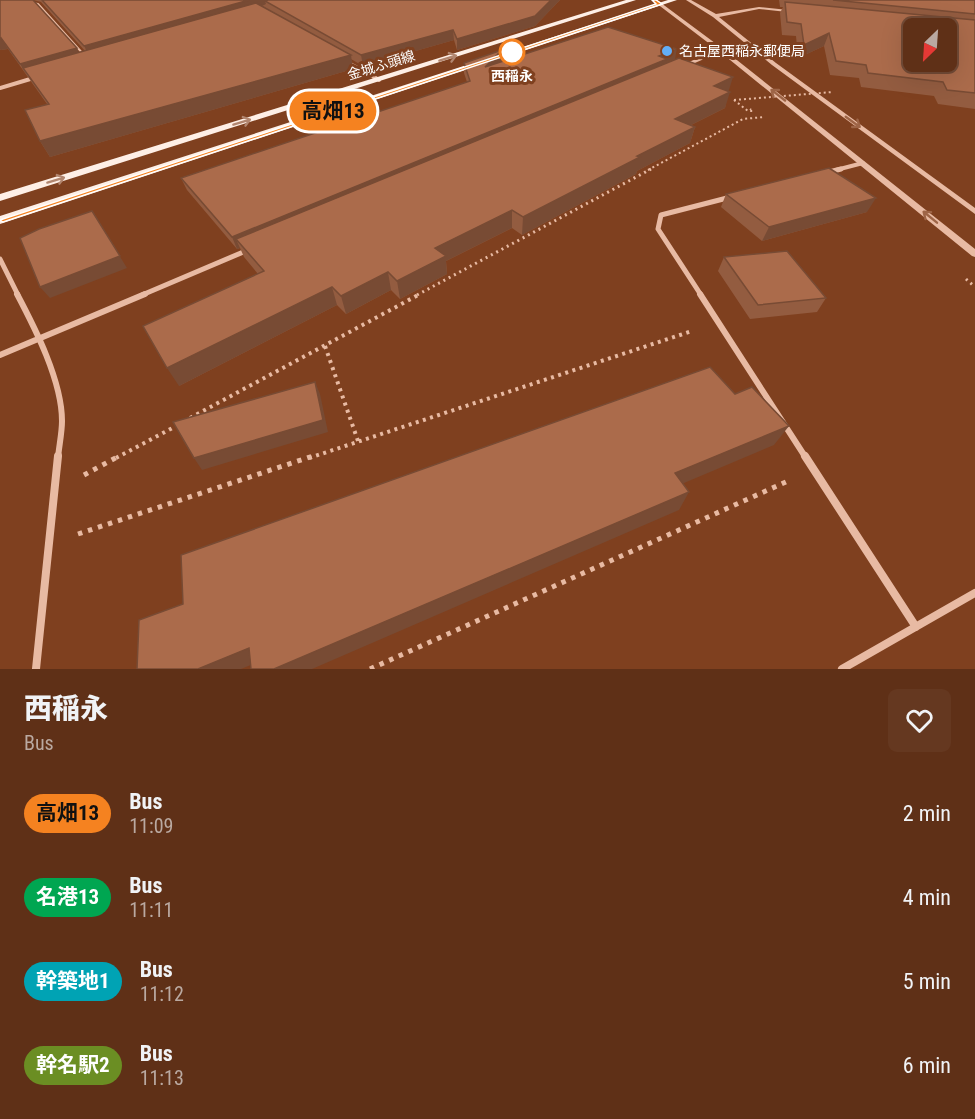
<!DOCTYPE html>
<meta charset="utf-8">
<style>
body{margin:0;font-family:"Roboto Condensed","Noto Sans JP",sans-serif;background:#653820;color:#f1f3f6;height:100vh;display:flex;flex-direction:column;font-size:22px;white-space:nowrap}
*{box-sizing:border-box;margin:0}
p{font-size:20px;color:#baa9a1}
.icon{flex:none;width:33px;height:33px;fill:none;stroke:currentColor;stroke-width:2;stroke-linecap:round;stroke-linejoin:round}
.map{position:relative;height:669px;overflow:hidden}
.side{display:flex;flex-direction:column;background:#5f3017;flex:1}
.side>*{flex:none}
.badge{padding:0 12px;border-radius:20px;font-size:21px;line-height:39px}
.needle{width:39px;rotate:205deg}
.controls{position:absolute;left:903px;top:18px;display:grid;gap:12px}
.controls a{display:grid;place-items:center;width:54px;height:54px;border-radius:9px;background:#5f3017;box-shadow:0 6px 24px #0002,0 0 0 2px #734b36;font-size:30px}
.map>.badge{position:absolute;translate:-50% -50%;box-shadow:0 0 0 3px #fff}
.round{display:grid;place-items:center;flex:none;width:63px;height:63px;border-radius:9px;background:#653820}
.summary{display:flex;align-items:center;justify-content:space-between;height:102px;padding:0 24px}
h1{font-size:28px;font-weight:800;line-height:45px}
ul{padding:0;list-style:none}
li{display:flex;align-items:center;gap:18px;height:84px;padding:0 24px}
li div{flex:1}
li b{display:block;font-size:22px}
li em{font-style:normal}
li .badge{min-width:66px;font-weight:700;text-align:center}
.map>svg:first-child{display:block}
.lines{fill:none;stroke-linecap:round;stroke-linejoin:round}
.path-far3{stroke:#e8baa3;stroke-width:2;stroke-dasharray:2 3;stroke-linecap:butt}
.path-far2{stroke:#e8baa3;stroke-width:3;stroke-dasharray:2 4;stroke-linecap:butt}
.path-far1{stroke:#e8baa3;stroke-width:4;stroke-dasharray:3 4.5;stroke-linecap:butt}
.path{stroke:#e8baa3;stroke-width:5;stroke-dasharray:4.5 6;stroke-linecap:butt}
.service{stroke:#e8baa3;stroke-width:2}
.minor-far4{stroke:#e8baa3;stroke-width:3}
.minor-far3{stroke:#e8baa3;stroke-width:4}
.minor-far2{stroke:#e8baa3;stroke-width:5}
.minor-far1{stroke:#e8baa3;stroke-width:6}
.minor{stroke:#e8baa3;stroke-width:8}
.tertiary{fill:#e8baa3;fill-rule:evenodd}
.primary{fill:#feefe6;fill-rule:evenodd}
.path-bridge{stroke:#e8baa3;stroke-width:2;stroke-dasharray:2 3;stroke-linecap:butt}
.wall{fill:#935c40;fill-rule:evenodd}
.shaded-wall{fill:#784b34}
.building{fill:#ab6b4b;stroke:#784b34;stroke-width:1.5;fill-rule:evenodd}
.oneway{stroke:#b2866f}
.oneway2{stroke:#9e6547}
.line{fill:#f58220;stroke:#fff;stroke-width:1.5}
.poi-dot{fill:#63aef6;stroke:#7f401f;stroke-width:2}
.stop-dot{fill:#fff;stroke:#f58220;stroke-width:3}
.labels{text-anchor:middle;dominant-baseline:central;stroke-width:6;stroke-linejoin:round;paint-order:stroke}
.far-poi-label{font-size:14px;fill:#fff;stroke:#7f401f;text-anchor:start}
.far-street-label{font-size:14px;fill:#fff;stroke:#7f401f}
.far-stop-label{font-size:14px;font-weight:bold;fill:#fff;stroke:#7f401f}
</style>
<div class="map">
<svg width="975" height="669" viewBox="0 0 975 669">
<rect width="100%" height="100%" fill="#7f401f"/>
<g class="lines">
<path class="path-far3" d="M734,100l14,11h5l-3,-2
M648,170l95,-51 21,-2"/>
<path class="path-far2" d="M966,279l9,8
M417,295l234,-126"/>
<path class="path-far1" d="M325,346l33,95
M190,418l230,-124
M116,458l62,-33
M309,458l383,-127"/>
<path class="path" d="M84,475l35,-19
M78,534l235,-78
M370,669l418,-188"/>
<path class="service" d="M32,3l6,1 47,52"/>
<path class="minor-far4" d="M346,61l23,13
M686,65l35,-15"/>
<path class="minor-far3" d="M367,73l12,7
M0,88l37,-11
M836,170l27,-7"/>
<path class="minor-far2" d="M825,173l16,-4
M0,259l18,36
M142,295l106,-45
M701,295l-43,-66 3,-14 70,-18"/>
<path class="minor-far1" d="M17,294c18,34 45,87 45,127 0,12 -3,25 -4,37
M700,294l106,164
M0,355l145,-61"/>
<path class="minor" d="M805,456l111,171
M36,669l22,-213
M842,669l133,-76"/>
<path class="tertiary" d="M652,0h5l66,49 252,200v8l-3,-1 -253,-205z
M686,0h5l25,14 43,-7 39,4 -2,2 -37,-4 -40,8 57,46 199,145v6l-203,-149 -59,-48z"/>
<path class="primary" d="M626,0h10l-636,201v-7z
M668,0h9l-677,224v-8z"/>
<path class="path-bridge" d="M734,100l99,-8"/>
</g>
<path class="wall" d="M0,0h560l-25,26 -78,24 -3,-10 -91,26 -12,-7 2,10 -303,88 -10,-16 7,-37 -39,-55 -7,1 -1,-1zM33,0l8,2 44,49 -6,2z
M779,0h196v109l-37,-5 -4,-8 -73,-9 -2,-9 -29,-3 -6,-29 -26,12 -2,-22 -14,-1 -2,-22 3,-6h-3z
M675,59l-8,3 -1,2 62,28 -3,16 -34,17 4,2 -5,16 -53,28 -1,3 -114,61 -10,-7 -66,33 1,13 -47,25 -9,-9 -45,24 -9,-9 -158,81 79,-112 -14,-17 -4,-9 -3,1 -50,-59 -6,-12 286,-96 -3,-9v-10l38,-3 -2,3z
M726,194l141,18 -105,29 -41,-34z
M724,257l102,41 -9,14 -67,7 -32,-48z"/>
<path class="shaded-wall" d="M249,0h26l-10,1 1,3 -6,3 -170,50 -6,-11z
M551,0h9l-25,26 -78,24v-11z
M453,30l1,10 -91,26 -2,-11z
M829,33l-5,13 -26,12 6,-13z
M1,38l7,11 -7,1 -1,-1v-10z
M77,48l5,11 -59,9 4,7 -7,-11z
M677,49l-2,10 -8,3 -2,7 -429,170 4,9 -3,1 -5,-12z
M502,50v10l-17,18v-11z
M351,55l2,14 -303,88 -10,-16z
M733,77l-5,16 -14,-7z
M730,92l-5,16 -54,27 4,-16z
M695,127l-5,16 -53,28 -1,3 -114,61 1,-18 114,-61z
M876,198l-9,14 -105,29 7,-14z
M512,210v18l-66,33 1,13 -47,25 -3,-18 38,-33z
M92,211l35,57 -77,30 -10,-11z
M388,272l3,18 -45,24 -5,-18z
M332,287l5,18 -158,81 -12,-18z
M315,382l5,12 8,38 -126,38 -8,-12z
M789,426l-15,19 -109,46 10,-18z
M689,492l-10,18 -367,159h-38z
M249,648l14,12 -22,9h-43z"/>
<path class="building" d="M0,0h33l44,48 -57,16 -19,-26 -1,1z
M42,0h207l-165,46z
M268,0h283l-16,16 -78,23 -4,-9 -92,25 -96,-54z
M833,0h142v14z
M785,2l190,18v73l-28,-3 -4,-8 -75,-9 -2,-8 -30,-4 -7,-28 -25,12 -3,-21 -14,-2zM914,28h32v34h-32z
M256,3l95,52 -311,86 -15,-31 24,-6 -26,-36z
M608,27l69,22 -18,7 8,3 -435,178 -51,-59 289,-97 -6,-18 38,-13 -17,17z
M679,58l54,19 -19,9 16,6 -55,27 20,8 -58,29 3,1 -117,60 -11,-7 -77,38 11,8 -49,25 -9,-9 -47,24 -9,-9 -165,81 -24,-42 121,-55 -28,-32z
M829,168l47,30 -107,29 -43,-33z
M92,211l28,45 -80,31 -20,-49 19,-9z
M787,251l39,47 -68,7 -34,-48z
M710,367l25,27 17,-7 37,39 -114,47 14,19 -415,177h-23l-2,-21 -51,21h-61l2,-49 44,-16 -2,-49z
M315,382l8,38 -129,38 -21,-36z"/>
<defs><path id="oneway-shaft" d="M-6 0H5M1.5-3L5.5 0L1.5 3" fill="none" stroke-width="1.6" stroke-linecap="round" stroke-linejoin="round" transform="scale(1.5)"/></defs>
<g class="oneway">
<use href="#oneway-shaft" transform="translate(448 58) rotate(-17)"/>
<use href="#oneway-shaft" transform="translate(242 122) rotate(-17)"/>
<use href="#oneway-shaft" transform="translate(56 180) rotate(-17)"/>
</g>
<g class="oneway2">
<use href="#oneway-shaft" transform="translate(778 95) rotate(-142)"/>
<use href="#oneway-shaft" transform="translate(853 122) rotate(36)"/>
<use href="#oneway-shaft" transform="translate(930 217) rotate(-141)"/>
</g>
<path class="line" d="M652,0h4l6,4 -659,218 -3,-2 656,-216z"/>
<circle class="poi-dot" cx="667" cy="51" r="6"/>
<circle class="stop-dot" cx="512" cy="52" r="12"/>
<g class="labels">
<g class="far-poi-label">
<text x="679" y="51">名古屋西稲永郵便局</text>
</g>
<g class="far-street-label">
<text transform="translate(381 65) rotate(-17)">金城ふ頭線</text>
</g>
<g class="far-stop-label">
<text x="512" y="76">西稲永</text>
</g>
</g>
</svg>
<div class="controls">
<a><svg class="needle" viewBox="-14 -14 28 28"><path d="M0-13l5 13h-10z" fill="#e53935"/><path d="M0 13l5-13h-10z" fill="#baa9a1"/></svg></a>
</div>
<b class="badge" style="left:333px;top:111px;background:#f58220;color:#111">高畑13</b>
</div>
<section class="side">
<div class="summary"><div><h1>西稲永</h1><p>Bus</p></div><a class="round"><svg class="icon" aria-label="heart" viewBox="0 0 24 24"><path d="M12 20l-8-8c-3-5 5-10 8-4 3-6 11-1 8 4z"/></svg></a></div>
<ul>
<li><span class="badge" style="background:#f58220;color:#111">高畑13</span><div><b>Bus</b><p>11:09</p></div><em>2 min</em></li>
<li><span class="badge" style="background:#00a651;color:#fff">名港13</span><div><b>Bus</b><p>11:11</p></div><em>4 min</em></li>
<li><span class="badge" style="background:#00a3b4;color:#fff">幹築地1</span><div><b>Bus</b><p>11:12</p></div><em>5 min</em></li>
<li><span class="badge" style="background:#6b8e23;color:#fff">幹名駅2</span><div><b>Bus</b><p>11:13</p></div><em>6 min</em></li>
</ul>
</section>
